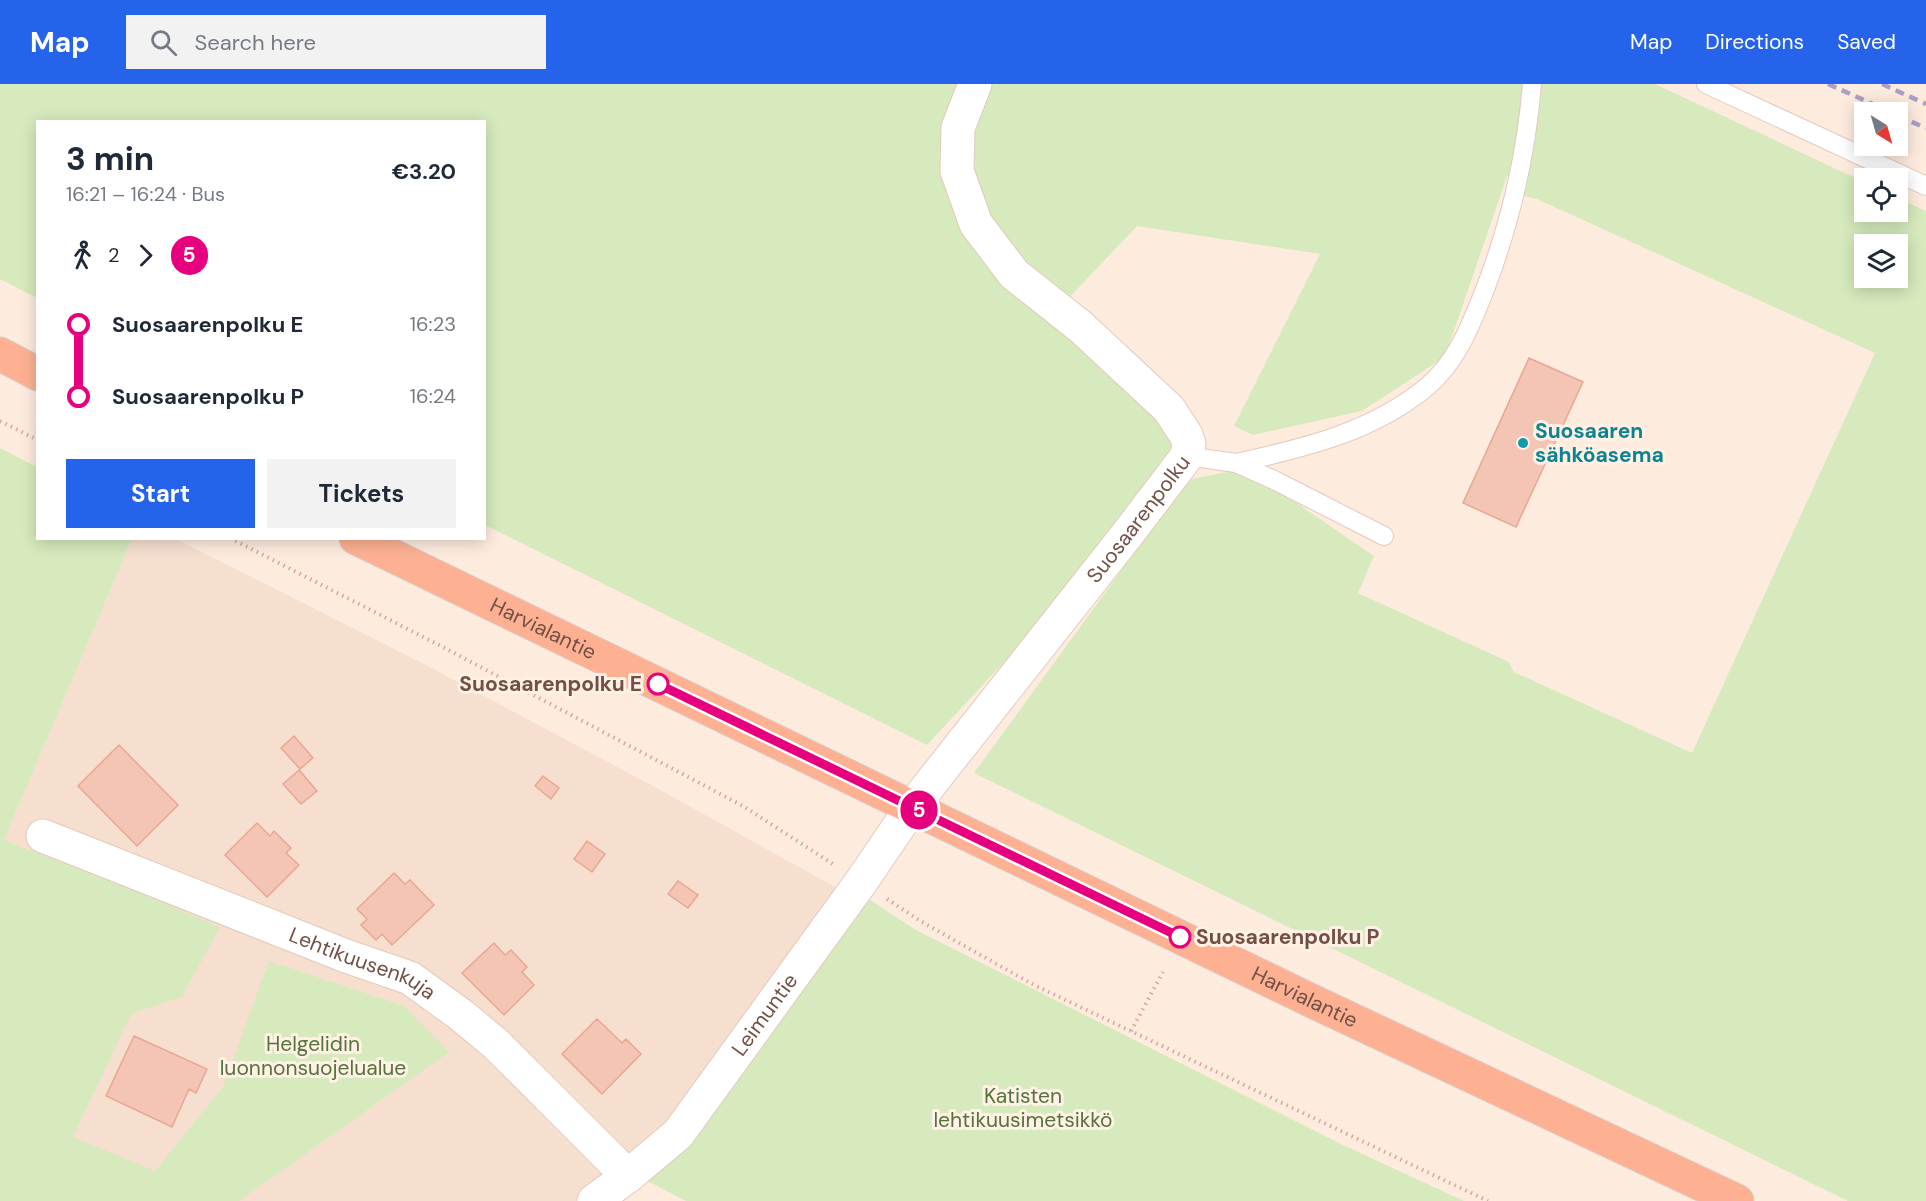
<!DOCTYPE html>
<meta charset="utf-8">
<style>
body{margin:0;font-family:"DM Sans",sans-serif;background:#f2f2f3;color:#1f2937;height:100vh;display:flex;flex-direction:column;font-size:22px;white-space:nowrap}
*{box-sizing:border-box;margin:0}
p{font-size:20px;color:#747a83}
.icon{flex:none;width:33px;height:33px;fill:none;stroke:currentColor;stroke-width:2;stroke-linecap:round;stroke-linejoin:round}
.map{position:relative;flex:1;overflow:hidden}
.sheet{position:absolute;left:36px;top:36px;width:450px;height:420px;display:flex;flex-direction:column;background:#fff;border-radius:0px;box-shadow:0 3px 15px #0003}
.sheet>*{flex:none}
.badge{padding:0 12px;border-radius:20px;font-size:21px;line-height:39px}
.needle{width:39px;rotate:143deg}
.controls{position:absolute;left:1854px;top:18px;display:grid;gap:12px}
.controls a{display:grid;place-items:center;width:54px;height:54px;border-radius:0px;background:#fff;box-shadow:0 3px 15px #0003;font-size:30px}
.map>.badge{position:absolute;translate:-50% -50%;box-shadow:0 0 0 3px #fff}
.legs{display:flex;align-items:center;gap:9px;height:66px;padding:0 30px;font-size:20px}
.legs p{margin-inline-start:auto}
.headline{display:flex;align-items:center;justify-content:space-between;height:102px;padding:0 30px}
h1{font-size:33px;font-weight:700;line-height:45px}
.cta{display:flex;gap:12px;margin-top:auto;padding:12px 30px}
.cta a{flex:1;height:69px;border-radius:0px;background:#2563eb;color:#fff;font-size:24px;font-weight:700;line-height:69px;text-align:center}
.cta a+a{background:#f2f2f3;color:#1f2937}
ul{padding:0 30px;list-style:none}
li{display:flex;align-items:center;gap:21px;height:72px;font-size:22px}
li i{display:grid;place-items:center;width:9px;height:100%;margin:0 8px;background:currentColor}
li i::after{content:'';width:15px;height:15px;margin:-8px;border:4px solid;border-radius:50%;background:#fff}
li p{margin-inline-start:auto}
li:first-child i{background:linear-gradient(#0000 50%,currentColor 0)}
li:last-child i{background:linear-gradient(currentColor 50%,#0000 0)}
header{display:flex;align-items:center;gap:36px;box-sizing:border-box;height:84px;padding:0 30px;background:#2563eb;color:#fff}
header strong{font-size:28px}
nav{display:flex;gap:33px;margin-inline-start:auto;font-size:21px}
.search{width:420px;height:54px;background:#f2f2f3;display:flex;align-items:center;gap:15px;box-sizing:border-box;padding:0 21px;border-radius:0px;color:#747a83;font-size:22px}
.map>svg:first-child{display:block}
.residential{fill:#f7dfcf}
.green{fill:#d6eabd;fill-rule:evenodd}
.building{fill:#f4c4b4;stroke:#e7a794;stroke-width:1.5}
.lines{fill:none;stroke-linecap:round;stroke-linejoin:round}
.service-casing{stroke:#e3c9bd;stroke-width:20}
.minor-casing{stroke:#e3c9bd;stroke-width:35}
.trunk-casing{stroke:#d8cecb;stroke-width:35}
.path{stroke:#d8a798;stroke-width:4;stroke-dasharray:1.5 4.5;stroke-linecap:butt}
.service{stroke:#fff;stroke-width:18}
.minor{stroke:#fff;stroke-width:33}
.trunk{stroke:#fdb192;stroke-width:33}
.rail{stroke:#ad9ec5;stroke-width:4.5;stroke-dasharray:9 6;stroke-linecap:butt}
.line-1-casing{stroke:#fff;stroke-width:14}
.line-1{stroke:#e6007e;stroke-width:9}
.culture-dot{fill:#0f9aa8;stroke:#fff1e5;stroke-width:2}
.stop-1-dot{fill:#fff;stroke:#e6007e;stroke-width:3}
.labels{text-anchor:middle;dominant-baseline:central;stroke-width:6;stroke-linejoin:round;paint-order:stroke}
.culture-label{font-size:21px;font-weight:bold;fill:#0d838f;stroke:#fff1e5;text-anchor:start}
.street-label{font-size:21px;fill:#734f45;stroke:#fff1e5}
.stop-label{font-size:21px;font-weight:bold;fill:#734f45;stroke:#fff1e5;text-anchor:end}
.park-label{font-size:21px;fill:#55743b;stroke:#fff1e5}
</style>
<header>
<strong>Map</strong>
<div class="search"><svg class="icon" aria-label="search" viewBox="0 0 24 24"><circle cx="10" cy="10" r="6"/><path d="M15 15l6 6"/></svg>Search here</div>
<nav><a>Map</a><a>Directions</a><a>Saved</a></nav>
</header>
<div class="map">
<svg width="1926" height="1117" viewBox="0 0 1926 1117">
<rect width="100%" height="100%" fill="#fdecde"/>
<path class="residential" d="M132,455h44l250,126 227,121 184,102 -167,236 -83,70 -11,7h-406l-127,-59 -39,-302z"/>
<path class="green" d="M0,0h960l-15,39 -5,45 27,62 121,123 82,80 4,18 -169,210 -78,84 -442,-220 -1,-403h-446l-1,176 -37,-19z
M984,0h671l209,98v30h34v-14l28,13v990h-78l-874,-428 213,-293 45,-9 28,7 114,78 -16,37 151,69 5,10 178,81 183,-400 -338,-154 -16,-4 6,-10 -20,-9 -62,181 -83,54 -109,24 -19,-9 86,-172 -183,-28 -75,79 -42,-38 -57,-94zM1864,160h34v34h-34z
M0,364l37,19 1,71 94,1 -128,301 126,49 90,38 -38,70 -51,17 -58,123 82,34 68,-84 46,-126 135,45 45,46 -210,149h-239z
M861,810l55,36 427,215 121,56h-778l-46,-24z"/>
<path class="building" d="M1529,274l54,24 -67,145 -53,-24z
M294,652l19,22 -13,11 -19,-21z
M119,661l59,60 -41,41 -59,-60z
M299,686l18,21 -16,13 -18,-20z
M543,692l16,12 -8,11 -16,-13z
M257,739l13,13 4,-5 17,17 -5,5 13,12 -32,32 -42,-42z
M587,757l18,13 -13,18 -18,-13z
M394,789l11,11 5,-4 24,25 -42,40 -10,-11 -6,6 -15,-15 6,-6 -10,-10z
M678,797l20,14 -10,13 -20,-14z
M494,859l11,12 6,-5 16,17 -5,5 12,13 -30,30 -42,-42z
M597,935l25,24 4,-4 15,15 -39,40 -40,-40z
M134,952l73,33 -11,24 -7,-4 -17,38 -66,-31z"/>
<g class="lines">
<g class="service-casing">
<path id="service" d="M1706,0l220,102
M1187,372l49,7 40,18 108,55
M1236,379c68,-15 137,-31 192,-77 28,-24 41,-57 54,-89 27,-68 44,-140 50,-213"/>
</g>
<g class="minor-casing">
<g id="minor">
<path id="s1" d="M43,752l303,120 64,22 51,37 35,29 132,132"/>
<path id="s2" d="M594,1117l34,-25 50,-42 183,-252 51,-75 214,-271 61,-80 2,-12 -3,-9 -17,-26 -88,-82 -67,-53 -38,-50 -19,-53 1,-43 17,-44"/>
</g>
</g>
<g class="trunk-casing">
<g id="trunk">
<path d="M0,270l38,20"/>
<path id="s3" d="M356,454l956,463 425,200"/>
</g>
</g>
<path class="path" d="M0,337l38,19
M230,454l209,107 304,161 93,60
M887,815l35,23 112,63 454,216
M1131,947l32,-59"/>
<use href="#service" class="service"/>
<use href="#minor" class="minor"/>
<use href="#trunk" class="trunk"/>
<path class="rail" d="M1828,0l63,28
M1882,0l44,20
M1898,32l28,12"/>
</g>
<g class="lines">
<g class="line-1-casing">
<path id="line-1" d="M658,600l522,253"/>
</g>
<use href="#line-1" class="line-1"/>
</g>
<circle class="culture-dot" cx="1523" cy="359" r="6"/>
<g class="stop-1-dot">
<circle cx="658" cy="600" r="10"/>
<circle cx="1180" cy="853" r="10"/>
</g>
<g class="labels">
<g class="culture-label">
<text x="1535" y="347">Suosaaren<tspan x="1535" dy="24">sähköasema</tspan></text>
</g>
<g class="street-label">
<text stroke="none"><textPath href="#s2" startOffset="876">Suosaarenpolku</textPath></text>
<text stroke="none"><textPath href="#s3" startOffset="208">Harvialantie</textPath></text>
<text stroke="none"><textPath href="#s1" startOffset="344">Lehtikuusenkuja</textPath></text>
<text stroke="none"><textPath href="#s3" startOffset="1054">Harvialantie</textPath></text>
<text stroke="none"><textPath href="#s2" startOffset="255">Leimuntie</textPath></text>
</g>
<g class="stop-label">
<text x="642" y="600">Suosaarenpolku E</text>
<text x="1196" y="853" text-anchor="start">Suosaarenpolku P</text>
</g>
<g class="park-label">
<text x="313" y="960">Helgelidin<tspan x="313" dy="24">luonnonsuojelualue</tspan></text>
<text x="1023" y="1012">Katisten<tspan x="1023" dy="24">lehtikuusimetsikkö</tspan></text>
</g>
</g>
</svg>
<div class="controls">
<a><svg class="needle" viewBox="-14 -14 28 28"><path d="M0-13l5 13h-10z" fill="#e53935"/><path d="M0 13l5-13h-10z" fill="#747a83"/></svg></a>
<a><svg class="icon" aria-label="locate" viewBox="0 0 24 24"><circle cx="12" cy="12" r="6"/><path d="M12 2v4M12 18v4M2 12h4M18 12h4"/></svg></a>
<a><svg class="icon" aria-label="layers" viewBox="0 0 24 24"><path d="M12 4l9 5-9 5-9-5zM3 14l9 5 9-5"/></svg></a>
</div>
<b class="badge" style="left:919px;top:726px;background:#e6007e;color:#fff">5</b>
<section class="sheet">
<div class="headline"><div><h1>3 min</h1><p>16:21 – 16:24 · Bus</p></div><b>€3.20</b></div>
<div class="legs"><svg class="icon" aria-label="walk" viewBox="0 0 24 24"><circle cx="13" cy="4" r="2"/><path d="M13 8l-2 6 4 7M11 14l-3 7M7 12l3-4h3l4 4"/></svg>2<svg class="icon" aria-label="forward" viewBox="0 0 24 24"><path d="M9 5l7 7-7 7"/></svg><b class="badge" style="background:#e6007e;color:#fff">5</b></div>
<ul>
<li><i style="color:#e6007e"></i><b>Suosaarenpolku E</b><p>16:23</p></li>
<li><i style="color:#e6007e"></i><b>Suosaarenpolku P</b><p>16:24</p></li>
</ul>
<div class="cta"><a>Start</a><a>Tickets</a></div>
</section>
</div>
